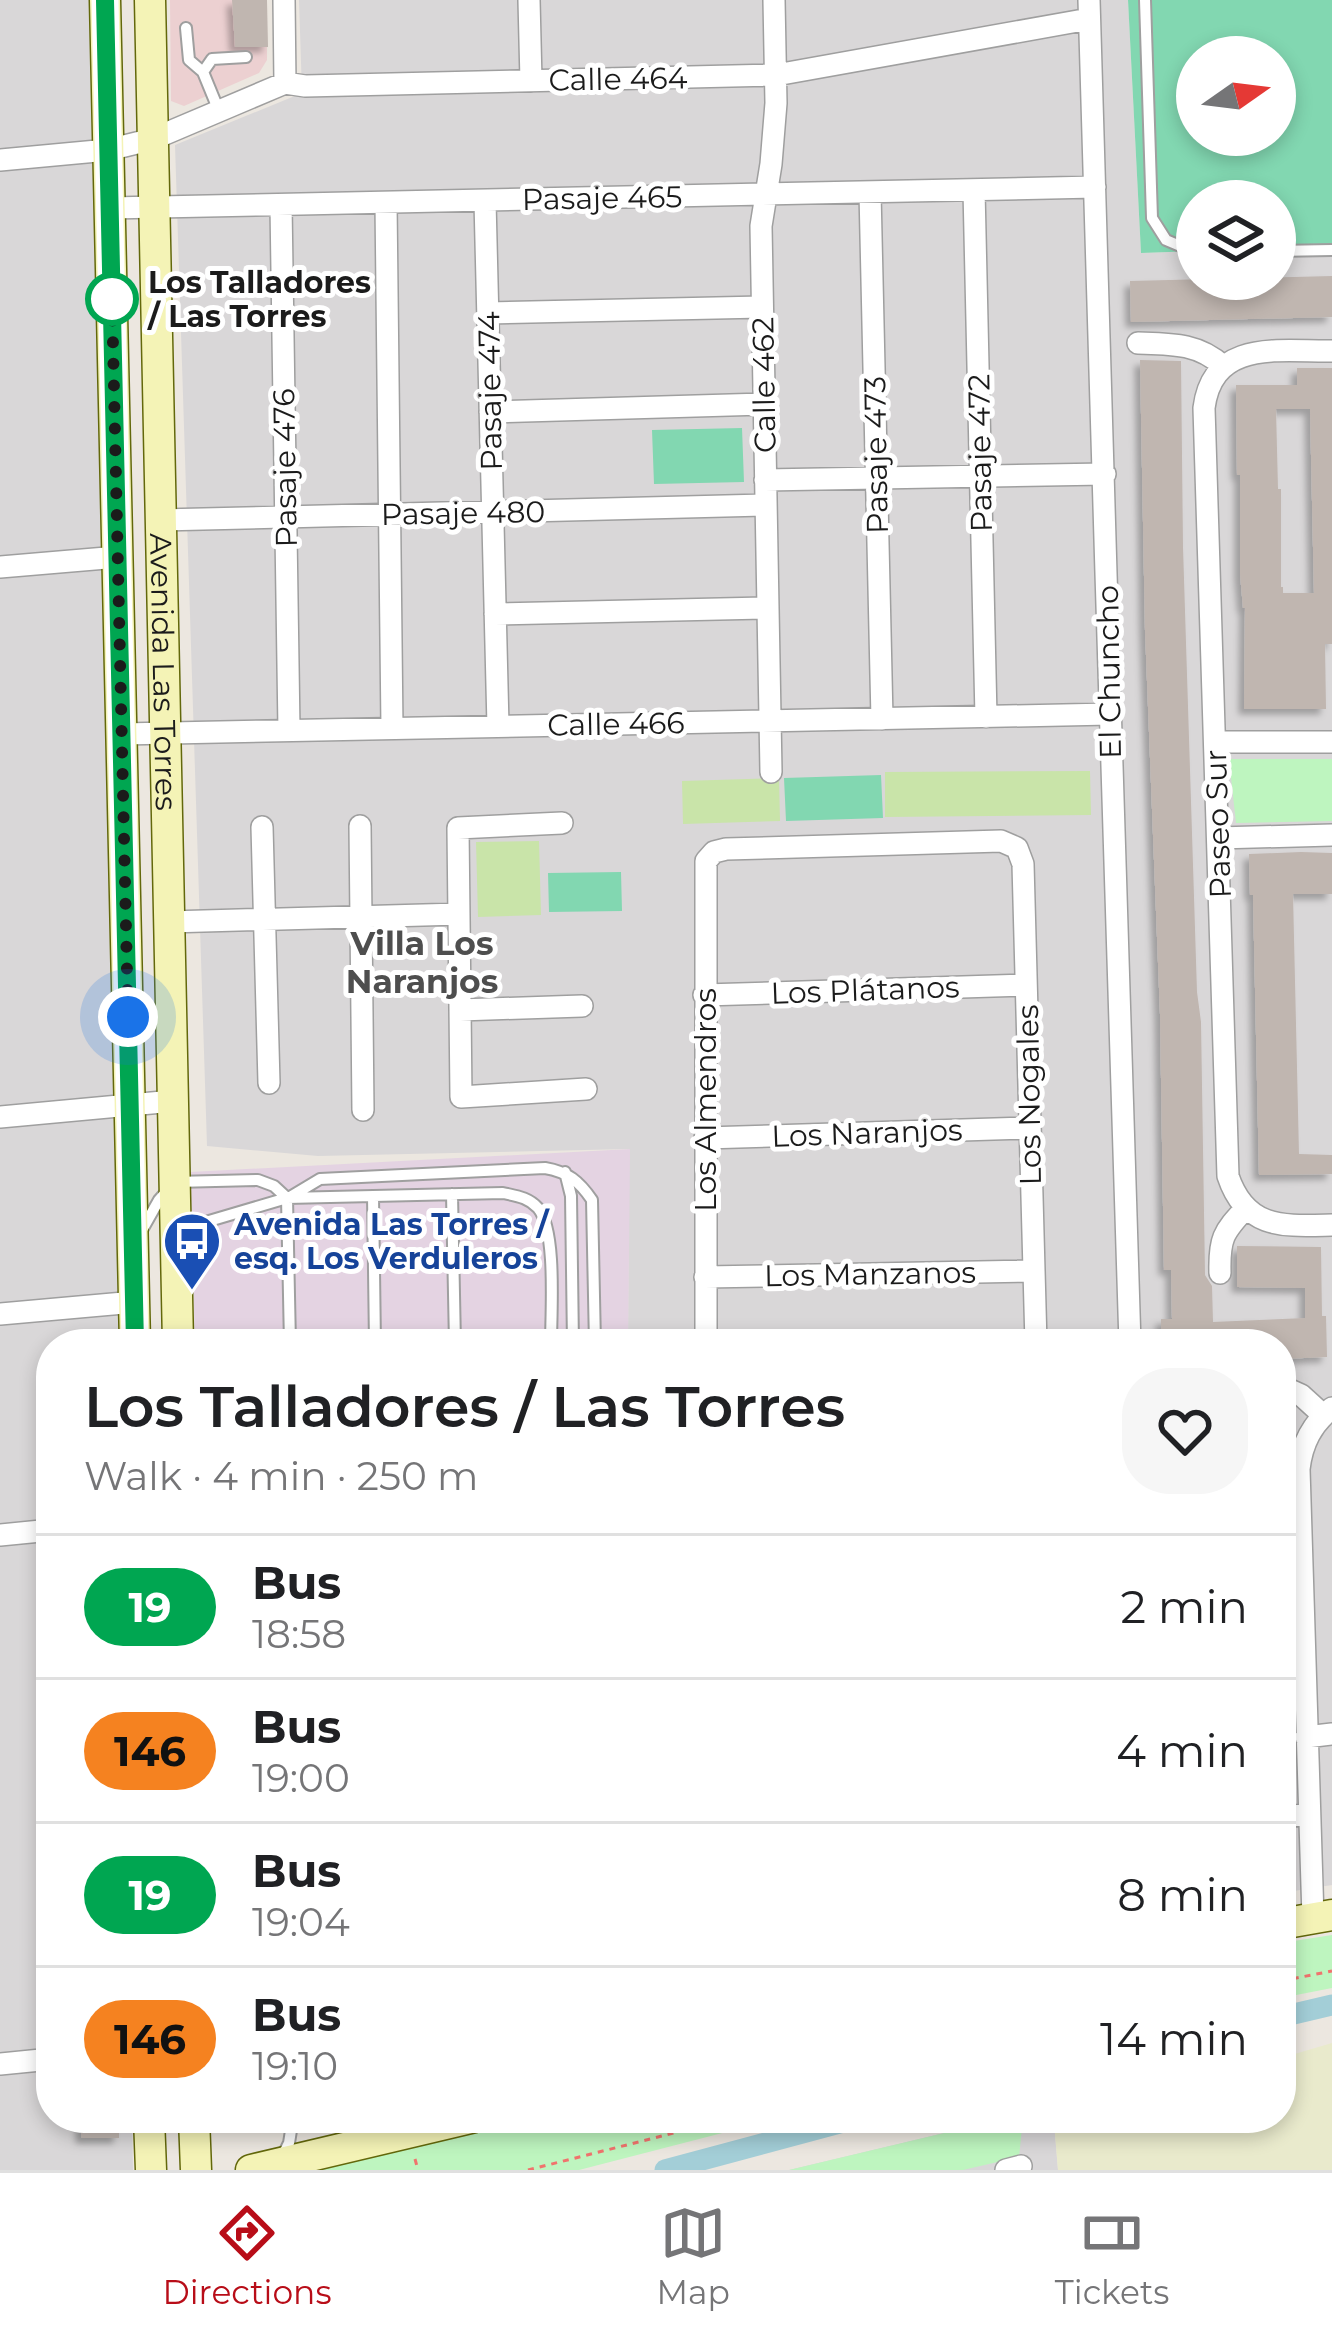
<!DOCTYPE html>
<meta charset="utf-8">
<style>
body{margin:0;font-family:Montserrat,sans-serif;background:#f6f6f6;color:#202124;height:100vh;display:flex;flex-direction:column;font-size:45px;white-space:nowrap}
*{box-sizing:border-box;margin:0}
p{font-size:39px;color:#757577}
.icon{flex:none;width:66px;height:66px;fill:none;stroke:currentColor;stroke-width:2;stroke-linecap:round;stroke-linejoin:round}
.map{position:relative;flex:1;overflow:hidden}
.side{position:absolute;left:36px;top:1329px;width:1260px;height:804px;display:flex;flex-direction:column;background:#fff;border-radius:48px;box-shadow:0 6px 18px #0003}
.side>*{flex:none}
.badge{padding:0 24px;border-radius:39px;font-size:42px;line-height:78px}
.needle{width:78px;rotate:76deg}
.tools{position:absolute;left:1176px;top:36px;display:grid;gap:24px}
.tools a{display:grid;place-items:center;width:120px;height:120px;border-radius:50%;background:#fff;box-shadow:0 6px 18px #0003;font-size:60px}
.you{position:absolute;width:60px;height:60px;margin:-30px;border:9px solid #fff;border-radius:50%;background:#1a73e8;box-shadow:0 0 0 18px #1a73e833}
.map>.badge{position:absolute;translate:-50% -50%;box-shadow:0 0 0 6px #fff}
.round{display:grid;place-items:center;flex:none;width:126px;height:126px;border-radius:48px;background:#f6f6f6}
.headline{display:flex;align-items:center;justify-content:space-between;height:204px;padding:0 48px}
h1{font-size:57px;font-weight:600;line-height:90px}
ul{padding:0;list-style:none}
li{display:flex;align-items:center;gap:36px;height:144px;padding:0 48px;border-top:3px solid #e0e0e0}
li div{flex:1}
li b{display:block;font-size:45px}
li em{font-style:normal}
li .badge{min-width:132px;font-weight:700;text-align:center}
.tab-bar{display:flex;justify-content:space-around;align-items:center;height:168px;border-top:3px solid #e0e0e0;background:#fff;font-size:33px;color:#757577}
.tab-bar a{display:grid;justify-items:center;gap:6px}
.tab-bar .on{color:#b80d18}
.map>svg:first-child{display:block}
.residential{fill:#d9d7d8}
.commercial{fill:#ecd0d1}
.industrial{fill:#e4d3e2}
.farmland{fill:#e9eacc}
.grass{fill:#c9e4a9}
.park{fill:#bef5bf}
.pitch{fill:#82d7b1;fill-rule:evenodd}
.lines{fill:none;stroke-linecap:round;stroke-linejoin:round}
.canal{stroke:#a3ced7;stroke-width:21}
.building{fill:#c0b6b0;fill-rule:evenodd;filter:url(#shadow)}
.service-casing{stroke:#9f9f9f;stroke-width:14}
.minor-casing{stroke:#9f9f9f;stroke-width:24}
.secondary-casing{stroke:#63680b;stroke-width:33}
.path{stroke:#f0736d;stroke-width:3;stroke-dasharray:6 6;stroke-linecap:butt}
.service{stroke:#fff;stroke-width:10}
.minor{stroke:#fff;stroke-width:21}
.secondary{stroke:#f4f3b6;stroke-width:30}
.line-casing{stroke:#fff;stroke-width:27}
.line{stroke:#00a651;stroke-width:18}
.walk{stroke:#1b1b1b;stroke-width:12;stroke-dasharray:0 21.6}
.stop-dot{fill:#fff;stroke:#00a651;stroke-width:6}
.labels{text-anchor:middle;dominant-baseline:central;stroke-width:10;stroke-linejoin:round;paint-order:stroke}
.street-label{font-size:30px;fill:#1b1b1b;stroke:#fff}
.stop-label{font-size:30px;font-weight:bold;fill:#1b1b1b;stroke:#fff;text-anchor:start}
.transit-label{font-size:30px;font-weight:bold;fill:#164399;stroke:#fff;text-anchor:start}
.neighbourhood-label{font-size:33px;font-weight:bold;fill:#4e4e4e;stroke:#fff}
</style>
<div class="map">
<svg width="1332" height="2170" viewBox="0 0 1332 2170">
<defs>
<filter id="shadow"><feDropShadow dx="-5.5" dy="5.5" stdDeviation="3" flood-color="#0004"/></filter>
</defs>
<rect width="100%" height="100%" fill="#ece7e0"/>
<path class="residential" d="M0,0h99l21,1344h-69v774h81l1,52h-133z
M299,0h829l13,253 56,-2v28h78v-31l57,-2v1639l-51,8v-549h-653l1,-195 -311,7 -111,-10 -32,-1001 127,-52z
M1007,2118h32l15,4 4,48h-269z"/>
<path class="commercial" d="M170,0h97v60l-8,13 -75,33 -13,-5z"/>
<path class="industrial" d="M630,1149l-2,195h-433l-5,-172z"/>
<path class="farmland" d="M1332,2043v127h-274l-4,-48 14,-4h213v-60z"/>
<path class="grass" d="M1090,771l1,44 -206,2v-45z
M779,778l1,43 -97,3 -1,-43z
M539,841l2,74 -63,2 -2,-75z"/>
<path class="park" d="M1229,759h103v62l-96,2z
M1332,1935v53l-51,10v-55z
M519,2118h261l-201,52h-274z
M1007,2118h16l-4,39 -56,13h-174z"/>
<path class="pitch" d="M1128,0h204v246l-57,2v-47h-78v50l-56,2zM1197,57h78v78h-78z
M742,428l2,54 -90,2 -2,-54z
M881,775l2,43 -97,3 -2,-43z
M621,872l1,39 -73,1 -1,-39z"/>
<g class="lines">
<path class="canal" d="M1281,2017l51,-12
M665,2170l193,-52"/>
</g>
<path class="building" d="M232,0h35l1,47h-33z
M1332,276v41l-201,5 -1,-41z
M1140,360l41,1 2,186 14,445 4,30 4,253 7,11 1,36 92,-4v-30l-68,-1v-41l84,1 1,69h4l1,41 -46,2v-15h-120v-25h11l-1,-49h-7l-4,-256 -15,-384z
M1297,368h35v276h-7l1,65h-82l1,-101h-2l-3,-34v-99h-3l-1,-90h61zM1276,409h34l4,184h-31v-6h-2v-98h-3z
M1301,852l31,1v41h-39l6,260 33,1v19l-73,1 -6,-280h-3l-1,-41z
M81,2118h38v20h-38z"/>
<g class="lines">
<g class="service-casing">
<path id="service" d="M1145,0l7,218 14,22 31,13
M186,28l3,32 14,12 16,39
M203,72l9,-13 34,-2
M1275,251l57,-1
M565,1172l6,24 2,148
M452,1194l3,150
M373,1196l2,148
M290,1197l30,-18 225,-11c23,4 34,13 47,32l3,144
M142,1230l17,-30 16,-18 83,-2 16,6 13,12 3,146
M183,1238l26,-17 78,-23 216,-5c13,3 25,4 35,15 19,22 13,105 13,136
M358,2118l10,22
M283,2155l6,-12 4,-25"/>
</g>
<g class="minor-casing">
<path id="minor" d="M284,0l1,83
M529,0l2,81
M1089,0c15,448 24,896 41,1344
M0,160l108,-10 45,-11 132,-56 20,3 471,-11 313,-56
M974,190l12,527
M870,192l12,527
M485,201l13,525
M386,203l6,525
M281,205l8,525
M110,208l985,-21
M488,313l274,-6
M1138,343c33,1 60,0 85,23
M1332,351c-51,1 -119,-13 -128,57l24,768c18,54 56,50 104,49
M490,412l274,-8
M765,480l340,-6
M161,520l605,-15
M0,567l118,-10
M495,614l273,-6
M122,734l988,-20
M1215,742h117
M771,772l-10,-546 10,-62 5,-61 -2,-103
M562,823l-104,5 3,269 125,-8
M360,826l3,284
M262,827l7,256
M1218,838l114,-3
M169,922l290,-8
M704,995l322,-10
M460,1010l122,-4
M0,1117l173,-16
M705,1138l325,-10
M1220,1273c-1,-34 3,-41 26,-65
M705,1277l329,-6
M0,1314l135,-12
M706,1344v-483l8,-9 12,-3 275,-8 16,7 6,16 13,480
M1281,1386l20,9 22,20
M0,1535l51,-5
M1306,1737l26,-3
M1281,1816l28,-1
M1313,1918l-14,-449c3,-26 13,-45 33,-61
M0,2064l51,-5
M1006,2170l15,-4"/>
</g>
<g class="secondary-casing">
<g id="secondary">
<path d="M105,0l30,1344"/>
<path id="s1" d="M150,0l28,1344"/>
<path d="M1281,1924l51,-9"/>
<path d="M149,2118l2,52"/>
<path d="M194,2118l2,52"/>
<path d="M251,2170l220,-52"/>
</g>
</g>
<path class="path" d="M1281,1981l51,-10
M415,2159l3,11
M528,2170l205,-52"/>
<use href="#service" class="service"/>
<use href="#minor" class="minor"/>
<use href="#secondary" class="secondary"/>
</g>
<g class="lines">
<g class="line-casing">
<path id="line" d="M105,0l30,1344"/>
</g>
<use href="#line" class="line"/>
<path class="walk" d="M112,299l16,718"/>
</g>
<defs>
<g id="bus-pin" transform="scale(3)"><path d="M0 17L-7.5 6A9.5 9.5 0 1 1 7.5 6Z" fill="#1a4fb4" stroke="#fff"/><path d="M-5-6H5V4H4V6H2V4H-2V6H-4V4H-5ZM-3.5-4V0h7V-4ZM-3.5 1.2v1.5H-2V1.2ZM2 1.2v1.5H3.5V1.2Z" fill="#fff"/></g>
</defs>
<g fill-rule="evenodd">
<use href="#bus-pin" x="192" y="1241"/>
</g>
<circle class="stop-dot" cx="112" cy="299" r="24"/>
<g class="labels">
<g class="street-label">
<text transform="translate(618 79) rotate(-1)">Calle 464</text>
<text transform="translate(602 198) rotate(-1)">Pasaje 465</text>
<text transform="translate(764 385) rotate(-91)">Calle 462</text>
<text transform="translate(490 391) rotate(-91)">Pasaje 474</text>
<text transform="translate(980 453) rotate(-91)">Pasaje 472</text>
<text transform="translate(876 455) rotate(-91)">Pasaje 473</text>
<text transform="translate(285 468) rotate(-91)">Pasaje 476</text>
<text transform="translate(463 513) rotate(-1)">Pasaje 480</text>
<text stroke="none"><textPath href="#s1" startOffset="672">Avenida Las Torres</textPath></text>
<text transform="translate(1109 672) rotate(-91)">El Chuncho</text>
<text transform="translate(616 724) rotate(-1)">Calle 466</text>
<text transform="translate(1218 824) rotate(-92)">Paseo Sur</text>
<text transform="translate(865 990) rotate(-2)">Los Plátanos</text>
<text transform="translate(1029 1095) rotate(-91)">Los Nogales</text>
<text transform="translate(705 1100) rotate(-90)">Los Almendros</text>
<text transform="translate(867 1133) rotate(-2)">Los Naranjos</text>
<text transform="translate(870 1274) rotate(-1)">Los Manzanos</text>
</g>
<g class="stop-label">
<text x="148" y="282">Los Talladores<tspan x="148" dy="34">/ Las Torres</tspan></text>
</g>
<g class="transit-label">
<text x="234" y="1224">Avenida Las Torres /<tspan x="234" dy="34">esq. Los Verduleros</tspan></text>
</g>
<g class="neighbourhood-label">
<text x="422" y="943">Villa Los<tspan x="422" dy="38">Naranjos</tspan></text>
</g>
</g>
</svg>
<div class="tools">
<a><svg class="needle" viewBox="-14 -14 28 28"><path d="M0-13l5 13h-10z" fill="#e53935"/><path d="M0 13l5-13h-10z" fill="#757577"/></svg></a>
<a><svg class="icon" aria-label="layers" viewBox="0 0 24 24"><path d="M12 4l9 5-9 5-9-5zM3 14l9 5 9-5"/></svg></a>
</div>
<div class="you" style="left:128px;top:1017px"></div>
<section class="side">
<div class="headline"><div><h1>Los Talladores / Las Torres</h1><p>Walk · 4 min · 250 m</p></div><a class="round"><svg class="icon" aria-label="heart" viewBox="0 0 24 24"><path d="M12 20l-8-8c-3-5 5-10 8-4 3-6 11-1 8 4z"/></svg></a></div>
<ul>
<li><span class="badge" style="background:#00a651;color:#fff">19</span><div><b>Bus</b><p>18:58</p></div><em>2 min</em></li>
<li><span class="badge" style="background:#f58220;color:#111">146</span><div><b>Bus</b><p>19:00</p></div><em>4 min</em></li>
<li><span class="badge" style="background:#00a651;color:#fff">19</span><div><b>Bus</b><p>19:04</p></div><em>8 min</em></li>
<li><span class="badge" style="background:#f58220;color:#111">146</span><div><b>Bus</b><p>19:10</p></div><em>14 min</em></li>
</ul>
</section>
</div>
<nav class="tab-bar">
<a class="on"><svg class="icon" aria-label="directions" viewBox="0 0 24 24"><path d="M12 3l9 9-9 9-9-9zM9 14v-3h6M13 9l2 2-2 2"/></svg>Directions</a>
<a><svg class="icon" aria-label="map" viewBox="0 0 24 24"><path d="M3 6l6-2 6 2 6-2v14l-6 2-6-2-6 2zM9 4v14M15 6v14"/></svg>Map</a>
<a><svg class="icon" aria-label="tickets" viewBox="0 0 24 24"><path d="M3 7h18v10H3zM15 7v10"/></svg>Tickets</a>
</nav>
